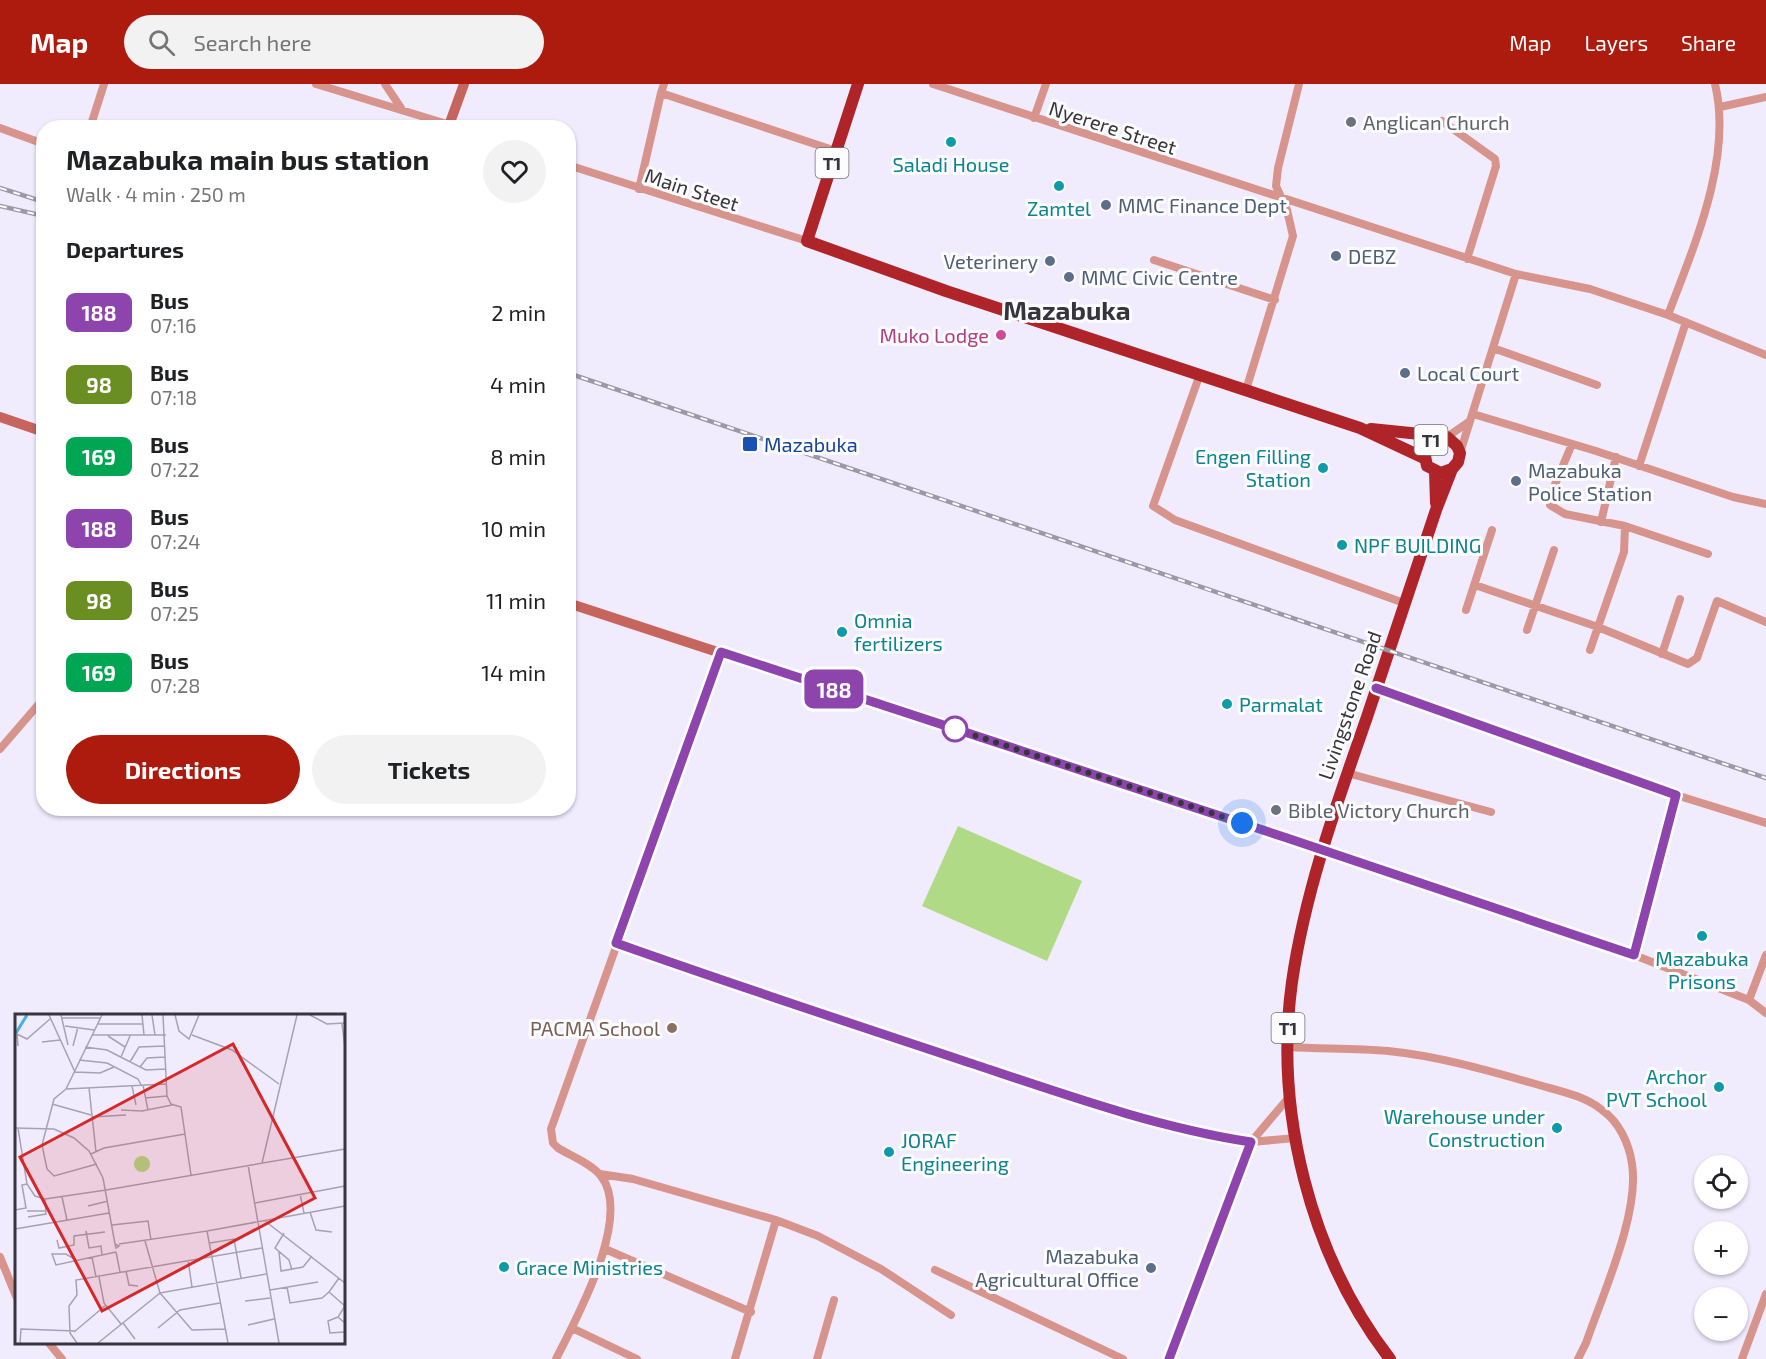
<!DOCTYPE html>
<meta charset="utf-8">
<style>
body{margin:0;font-family:"Exo 2",sans-serif;background:#f2f2f2;color:#202124;height:100vh;display:flex;flex-direction:column;font-size:22px;white-space:nowrap}
*{box-sizing:border-box;margin:0}
p{font-size:20px;color:#757577}
.icon{flex:none;width:33px;height:33px;fill:none;stroke:currentColor;stroke-width:2;stroke-linecap:round;stroke-linejoin:round}
.map{position:relative;flex:1;overflow:hidden}
.panel{position:absolute;left:36px;top:36px;width:540px;height:696px;display:flex;flex-direction:column;background:#fff;border-radius:24px;box-shadow:0 2px 4px #0004}
.panel>*{flex:none}
.badge{padding:0 12px;border-radius:9px;font-size:21px;line-height:39px}
.controls{position:absolute;left:1694px;top:1071px;display:grid;gap:12px}
.controls a{display:grid;place-items:center;width:54px;height:54px;border-radius:50%;background:#fff;box-shadow:0 2px 4px #0004;font-size:30px}
.you{position:absolute;width:30px;height:30px;margin:-15px;border:4px solid #fff;border-radius:50%;background:#1a73e8;box-shadow:0 0 0 9px #1a73e833}
.map>.badge{position:absolute;translate:-50% -50%;box-shadow:0 0 0 3px #fff}
h2{padding:0 30px;font-size:22px;line-height:54px}
.round{display:grid;place-items:center;flex:none;width:63px;height:63px;border-radius:32px;background:#f2f2f2}
.head{display:flex;align-items:center;justify-content:space-between;height:102px;padding:0 30px}
h1{font-size:28px;font-weight:700;line-height:45px}
.primary-button{display:flex;gap:12px;margin-top:auto;padding:12px 30px}
.primary-button a{flex:1;height:69px;border-radius:36px;background:#ac1b0e;color:#fff;font-size:24px;font-weight:700;line-height:69px;text-align:center}
.primary-button a+a{background:#f2f2f2;color:#202124}
ul{padding:0;list-style:none}
li{display:flex;align-items:center;gap:18px;height:72px;padding:0 30px}
li div{flex:1}
li b{display:block;font-size:22px}
li em{font-style:normal}
li .badge{min-width:66px;font-weight:700;text-align:center}
header{display:flex;align-items:center;gap:36px;box-sizing:border-box;height:84px;padding:0 30px;background:#ac1b0e;color:#fff}
header strong{font-size:28px}
nav{display:flex;gap:33px;margin-inline-start:auto;font-size:21px}
.search{width:420px;height:54px;background:#f2f2f2;display:flex;align-items:center;gap:15px;box-sizing:border-box;padding:0 21px;border-radius:33px;color:#757577;font-size:22px}
.map>svg:first-child{display:block}
.green{fill:#b0da85}
.lines{fill:none;stroke-linecap:round;stroke-linejoin:round}
.minor{stroke:#d7948d;stroke-width:8}
.secondary{stroke:#c5655d;stroke-width:10}
.trunk{stroke:#ae2429;stroke-width:12}
.rail-casing{stroke:#9c99a7;stroke-width:4.5}
.rail{stroke:#fcfcfc;stroke-width:2;stroke-dasharray:7;stroke-linecap:butt}
.line-casing{stroke:#fff;stroke-width:14}
.line{stroke:#8e44ad;stroke-width:9}
.walk{stroke:#36343d;stroke-width:6;stroke-dasharray:0 10.8}
.worship-dot{fill:#6b7280;stroke:#fcfcfc;stroke-width:2}
.culture-dot{fill:#0f9aa8;stroke:#fcfcfc;stroke-width:2}
.service-dot{fill:#5c6f8a;stroke:#fcfcfc;stroke-width:2}
.hotel-dot{fill:#d1479c;stroke:#fcfcfc;stroke-width:2}
.transit-dot{fill:#1a4fb4;stroke:#fcfcfc;stroke-width:2}
.stop-dot{fill:#fff;stroke:#8e44ad;stroke-width:3}
.education-dot{fill:#8d6e63;stroke:#fcfcfc;stroke-width:2}
.labels{text-anchor:middle;dominant-baseline:central;stroke-width:6;stroke-linejoin:round;paint-order:stroke}
.shield{fill:#fcfcfc;stroke:#717076;stroke-width:1.5}
.shield-label{font-size:18px;font-weight:bold;fill:#36343d}
.worship-label{font-size:20px;fill:#5b616d;stroke:#fcfcfc;text-anchor:start}
.street-label{font-size:20px;fill:#36343d;stroke:#fcfcfc}
.culture-label{font-size:20px;fill:#0d838f;stroke:#fcfcfc;text-anchor:start}
.service-label{font-size:20px;fill:#4e5e75;stroke:#fcfcfc;text-anchor:start}
.hotel-label{font-size:20px;fill:#b23c85;stroke:#fcfcfc;text-anchor:end}
.transit-label{font-size:20px;fill:#164399;stroke:#fcfcfc;text-anchor:start}
.education-label{font-size:20px;fill:#785e54;stroke:#fcfcfc;text-anchor:end}
.district-label{font-size:26px;font-weight:bold;fill:#36343d;stroke:#fcfcfc}
.inset-river{fill:none;stroke:#44b0e3;stroke-width:3}
.inset-road{fill:none;stroke:#a6a2b1;stroke-width:1.5}
.view{fill:#d62828;fill-opacity:0.15;stroke:#d62828;stroke-width:3}
.inset-edge{fill:none;stroke:#36343d;stroke-width:3}
</style>
<header>
<strong>Map</strong>
<div class="search"><svg class="icon" aria-label="search" viewBox="0 0 24 24"><circle cx="10" cy="10" r="6"/><path d="M15 15l6 6"/></svg>Search here</div>
<nav><a>Map</a><a>Layers</a><a>Share</a></nav>
</header>
<div class="map">
<svg width="1766" height="1275" viewBox="0 0 1766 1275">
<rect width="100%" height="100%" fill="#f0ecfe"/>
<path class="green" d="M958,742l124,55 -35,80 -125,-55z"/>
<g class="lines">
<path class="minor" d="M316,0l144,44
M385,0l16,24
M664,0l-3,9 175,58
M933,0l583,190 74,15 78,26 98,40
M1720,23l46,-10
M1034,34l12,-34
M1442,37l53,38 1,7 -29,93
M0,44l44,16
M90,44l14,-44
M568,81l239,76
M639,105l22,-96
M1154,176l121,40
M1668,231c26,-69 65,-157 47,-231
M1493,264l104,37
M1200,290l-47,132 22,14 229,83
M1246,306l47,-154 -6,-26 -11,-24 2,-18 21,-84
M1473,330l123,37 137,46 33,7
M1447,353l23,-16
M1572,360l-21,50 -1,11 15,9 60,12 -1,26 -34,98
M1460,369l56,-179
M1639,382l47,-144
M1601,438l15,-65
M1625,442l83,28
M1475,501l123,42 90,37 9,-6 20,-57 49,21
M1466,526l26,-80
M1527,546l27,-80
M1662,570l18,-55
M1376,605l300,106 90,28
M0,665l44,-51
M1347,689l144,39
M1322,766l312,105 115,45 17,13
M616,859l127,46 449,144 59,9 45,-4
M1634,871l42,-160
M1749,916l17,-45
M1288,963c34,2 67,1 100,4 51,5 102,20 151,34 21,6 46,11 63,25 17,12 27,33 30,54 8,49 -30,132 -46,179l-8,16
M600,1090l33,5 143,41 42,16 63,33 70,46
M605,1165l146,63
M0,1173l16,39
M935,1186l188,89
M572,1244l65,31
M48,1258l14,17
M556,1275c20,-40 77,-142 45,-183 -9,-12 -30,-20 -43,-28l-5,-5 -2,-14 170,-476
M735,1275l41,-139
M817,1275l17,-59
M1169,1275l82,-217 39,-46
M1742,1275l24,-65"/>
<path class="secondary" d="M448,44l16,-44
M0,333l44,15
M568,519l754,247"/>
<path class="trunk" d="M858,0l-51,157 139,50 414,137 64,30
M1371,345l69,7
M1435,387l1,32
M1390,1275c-80,-104 -116,-248 -98,-377 13,-91 45,-179 75,-265 23,-69 46,-138 69,-207l16,-41 6,-7 2,-9 -3,-7 -10,-9 -17,3 -6,11 3,15 14,7 11,-4"/>
<g class="rail-casing">
<path id="rail" d="M0,104l44,14
M0,122l44,10
M568,289l1198,405"/>
</g>
<use href="#rail" class="rail"/>
</g>
<g class="lines">
<g class="line-casing">
<path id="line" d="M1169,1275l82,-217c-98,-15 -193,-50 -287,-81 -117,-39 -233,-77 -348,-118l105,-291 566,186 347,117 42,-160 -300,-107"/>
</g>
<use href="#line" class="line"/>
<path class="walk" d="M955,645l287,94"/>
</g>
<g class="worship-dot">
<circle cx="1351" cy="38" r="6"/>
<circle cx="1276" cy="726" r="6"/>
</g>
<g class="culture-dot">
<circle cx="951" cy="58" r="6"/>
<circle cx="1059" cy="102" r="6"/>
<circle cx="1323" cy="384" r="6"/>
<circle cx="1342" cy="461" r="6"/>
<circle cx="842" cy="548" r="6"/>
<circle cx="1227" cy="620" r="6"/>
<circle cx="1702" cy="852" r="6"/>
<circle cx="1719" cy="1003" r="6"/>
<circle cx="1557" cy="1044" r="6"/>
<circle cx="889" cy="1068" r="6"/>
<circle cx="504" cy="1183" r="6"/>
</g>
<g class="service-dot">
<circle cx="1106" cy="121" r="6"/>
<circle cx="1336" cy="172" r="6"/>
<circle cx="1050" cy="177" r="6"/>
<circle cx="1069" cy="193" r="6"/>
<circle cx="1405" cy="289" r="6"/>
<circle cx="1516" cy="397" r="6"/>
<circle cx="1151" cy="1184" r="6"/>
</g>
<circle class="hotel-dot" cx="1001" cy="251" r="6"/>
<rect class="transit-dot" x="742" y="352" width="16" height="16" rx="3"/>
<circle class="stop-dot" cx="955" cy="645" r="12"/>
<circle class="education-dot" cx="672" cy="944" r="6"/>
<g class="labels">
<g class="shield">
<rect x="815.5" y="64" width="33" height="30" rx="4.5"/>
<rect x="1414.5" y="341" width="33" height="30" rx="4.5"/>
<rect x="1271.5" y="929" width="33" height="30" rx="4.5"/>
</g>
<g class="shield-label">
<text x="832" y="79">T1</text>
<text x="1431" y="356">T1</text>
<text x="1288" y="944">T1</text>
</g>
<g class="worship-label">
<text x="1363" y="38">Anglican Church</text>
<text x="1288" y="726">Bible Victory Church</text>
</g>
<g class="street-label">
<text transform="translate(1113 43) rotate(18)">Nyerere Street</text>
<text transform="translate(692 105) rotate(18)">Main Steet</text>
<text transform="translate(1349 621) rotate(-71)">Livingstone Road</text>
</g>
<g class="culture-label">
<text x="951" y="80" text-anchor="middle">Saladi House</text>
<text x="1059" y="124" text-anchor="middle">Zamtel</text>
<text x="1311" y="372" text-anchor="end">Engen Filling<tspan x="1311" dy="23">Station</tspan></text>
<text x="1354" y="461">NPF BUILDING</text>
<text x="854" y="536">Omnia<tspan x="854" dy="23">fertilizers</tspan></text>
<text x="1239" y="620">Parmalat</text>
<text x="1702" y="874" text-anchor="middle">Mazabuka<tspan x="1702" dy="23">Prisons</tspan></text>
<text x="1707" y="992" text-anchor="end">Archor<tspan x="1707" dy="23">PVT School</tspan></text>
<text x="1545" y="1032" text-anchor="end">Warehouse under<tspan x="1545" dy="23">Construction</tspan></text>
<text x="901" y="1056">JORAF<tspan x="901" dy="23">Engineering</tspan></text>
<text x="516" y="1183">Grace Ministries</text>
</g>
<g class="service-label">
<text x="1118" y="121">MMC Finance Dept</text>
<text x="1348" y="172">DEBZ</text>
<text x="1038" y="177" text-anchor="end">Veterinery</text>
<text x="1081" y="193">MMC Civic Centre</text>
<text x="1417" y="289">Local Court</text>
<text x="1528" y="386">Mazabuka<tspan x="1528" dy="23">Police Station</tspan></text>
<text x="1139" y="1172" text-anchor="end">Mazabuka<tspan x="1139" dy="23">Agricultural Office</tspan></text>
</g>
<g class="hotel-label">
<text x="989" y="251">Muko Lodge</text>
</g>
<g class="transit-label">
<text x="764" y="360">Mazabuka</text>
</g>
<g class="education-label">
<text x="660" y="944">PACMA School</text>
</g>
<g class="district-label">
<text x="1067" y="225">Mazabuka</text>
</g>
</g>
<g transform="translate(15 930)">
<rect width="330" height="330" fill="#f0ecfe"/>
<path d="M119 150a8 8 0 1 1 16 0a8 8 0 1 1-16 0Z" fill="#b0da85"/>
<path class="inset-river" d="M1,19l11,-18"/>
<path class="inset-road" d="M34,1l26,57 25,1 14,-6M46,1l7,30M127,1l2,20M137,1l3,20M148,1l4,81 4,8 10,3 10,68M160,1l4,16 10,8 10,-24M295,1l17,9 18,-1M47,4h38M82,10h46M327,10l3,23M50,12l29,4M77,21h74M177,21l40,15 47,34M93,22l17,11M27,28l18,-2M3,32l-1,-12 10,5 23,-20M58,32l5,-19M70,33l22,3 39,20 20,-1M106,43l9,-21M64,46l28,3 31,16 3,6M115,48l9,-15 26,-1M125,53l7,-9 18,-1M128,71l5,25M117,72l4,19M74,74l7,64M51,75l100,-5M130,84l22,-2M37,90l39,11M106,96l21,1 30,-6M77,103l34,-2M0,114l39,1 20,9 15,13 14,27 12,66 4,2 -3,2 -1,-4M3,114l9,56 8,12 10,3 61,-9M76,140l13,-6 81,-14M247,149l35,-148M82,150l-43,12 -7,-7 -5,-24 12,-46 12,-10 36,-74M233,151l31,178M91,176l239,-41M285,180l4,19M47,183l5,23M240,189l90,-17M73,192l20,-5M0,196l11,-2 -4,-23 5,-1M12,197h19M295,198l6,18 16,2M13,203l18,-3 -1,-15M250,207l80,62M97,211l36,-4 3,19M0,215l94,-16M71,217l3,17 12,-2 1,9M192,217l138,-25M269,219l-9,15 14,12 3,10M42,226l2,8 15,-3v-9l31,-4M195,229l24,-4 7,39M104,230l88,-13 21,112M101,238l4,20M264,238l2,19 22,-4 9,-11M77,243l4,20M61,246l-10,-6h-14l4,11 60,-13M173,246l4,27M111,257l3,14 9,1M84,263l5,26 17,21M324,264l-10,14 16,14M272,273l3,16 32,-5 7,-6M255,276l48,-8M230,287l25,-3M330,292l-7,11 7,6M323,303l-10,4 2,12 15,-1M108,309l12,16M233,311l26,-6M143,314l22,-18 40,-7M210,315l-33,1 -32,-37 106,-19M59,318l32,-27M5,329l1,-14 54,2M62,329l-7,-10 -1,-27 8,-11 -1,-15 186,-32M83,329l62,-50 -15,-52"/>
<path class="view" d="M218,30l82,154 -213,113 -82,-154z"/>
<rect width="330" height="330" class="inset-edge"/>
</g>
</svg>
<div class="controls">
<a><svg class="icon" aria-label="locate" viewBox="0 0 24 24"><circle cx="12" cy="12" r="6"/><path d="M12 2v4M12 18v4M2 12h4M18 12h4"/></svg></a>
<a>+</a>
<a>−</a>
</div>
<div class="you" style="left:1242px;top:739px"></div>
<b class="badge" style="left:834px;top:605px;background:#8e44ad;color:#fff">188</b>
<section class="panel">
<div class="head"><div><h1>Mazabuka main bus station</h1><p>Walk · 4 min · 250 m</p></div><a class="round"><svg class="icon" aria-label="heart" viewBox="0 0 24 24"><path d="M12 20l-8-8c-3-5 5-10 8-4 3-6 11-1 8 4z"/></svg></a></div>
<h2>Departures</h2>
<ul>
<li><span class="badge" style="background:#8e44ad;color:#fff">188</span><div><b>Bus</b><p>07:16</p></div><em>2 min</em></li>
<li><span class="badge" style="background:#6b8e23;color:#fff">98</span><div><b>Bus</b><p>07:18</p></div><em>4 min</em></li>
<li><span class="badge" style="background:#00a651;color:#fff">169</span><div><b>Bus</b><p>07:22</p></div><em>8 min</em></li>
<li><span class="badge" style="background:#8e44ad;color:#fff">188</span><div><b>Bus</b><p>07:24</p></div><em>10 min</em></li>
<li><span class="badge" style="background:#6b8e23;color:#fff">98</span><div><b>Bus</b><p>07:25</p></div><em>11 min</em></li>
<li><span class="badge" style="background:#00a651;color:#fff">169</span><div><b>Bus</b><p>07:28</p></div><em>14 min</em></li>
</ul>
<div class="primary-button"><a>Directions</a><a>Tickets</a></div>
</section>
</div>
